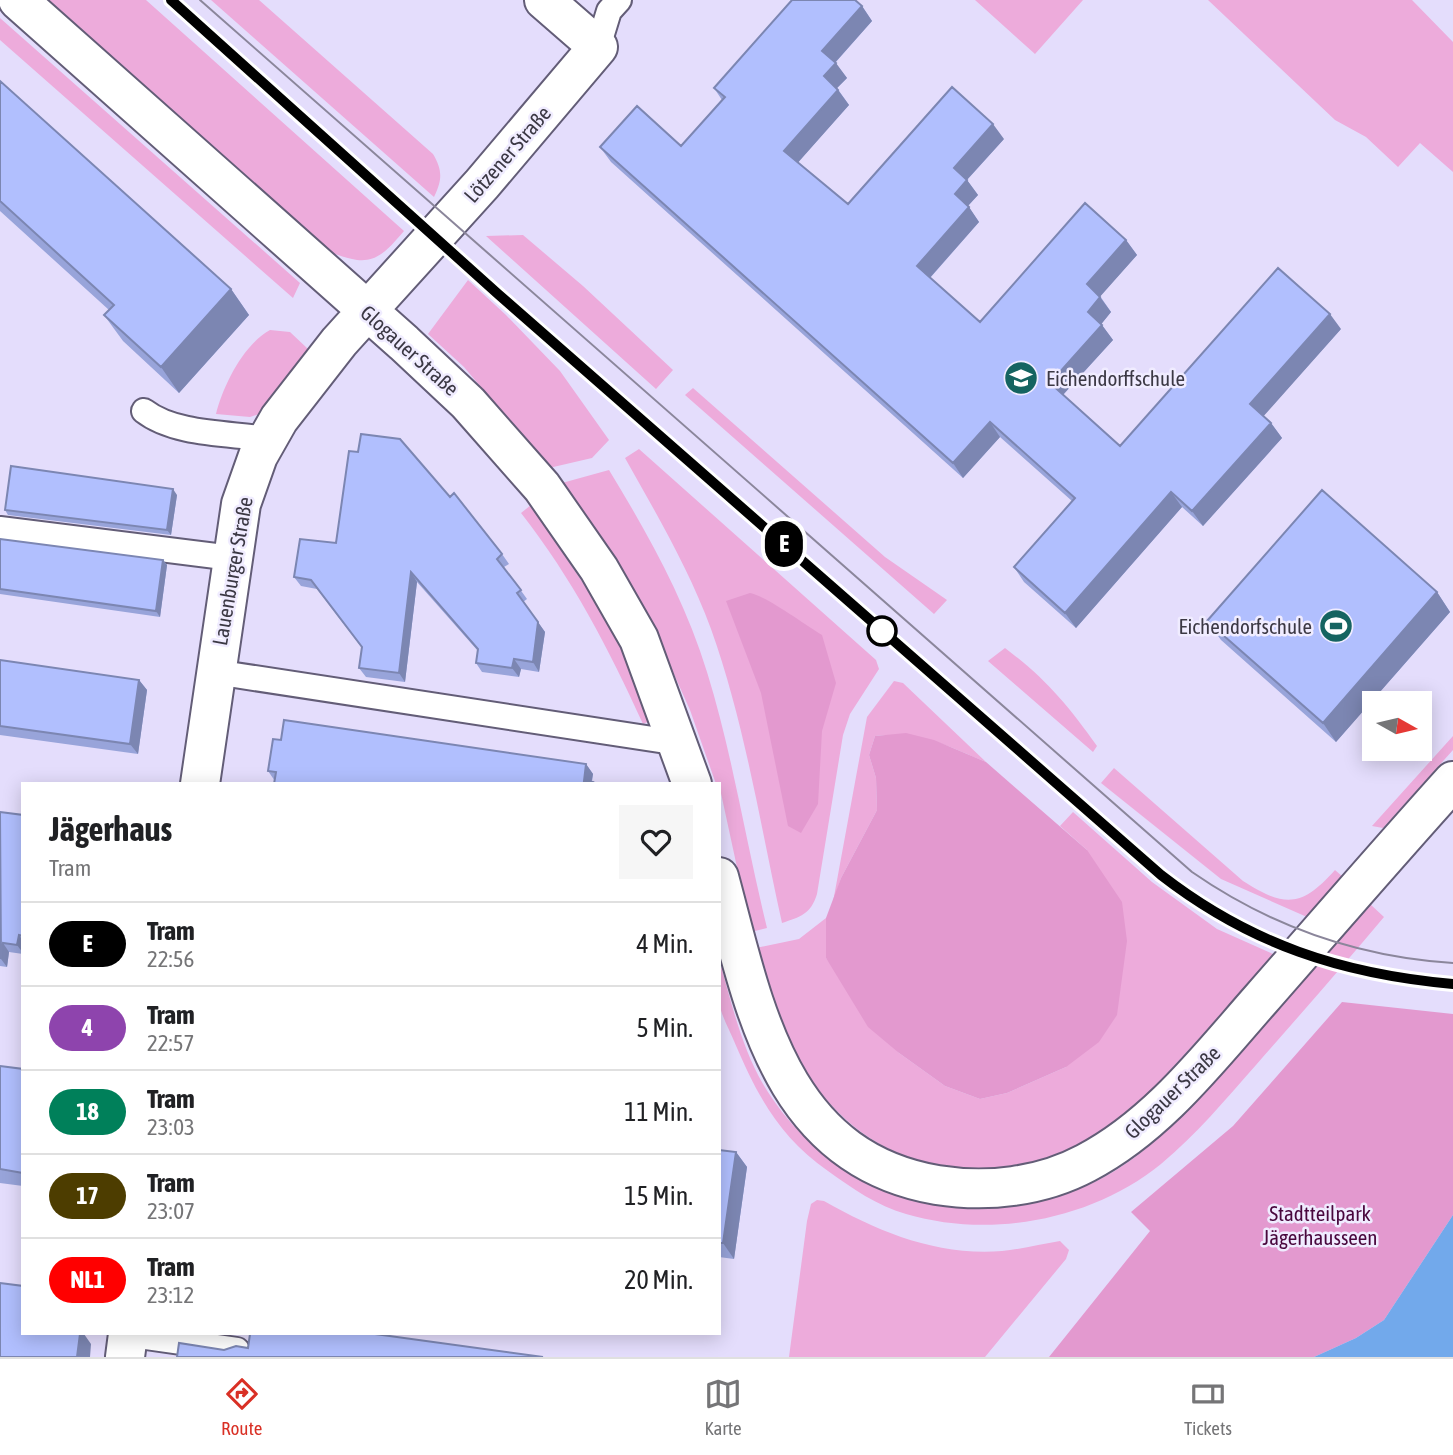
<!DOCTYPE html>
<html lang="de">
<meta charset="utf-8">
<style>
body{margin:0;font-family:"Asap Condensed",sans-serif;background:#f6f6f6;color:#202124;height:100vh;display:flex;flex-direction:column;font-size:26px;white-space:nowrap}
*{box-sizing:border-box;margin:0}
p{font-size:23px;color:#757577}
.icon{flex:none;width:38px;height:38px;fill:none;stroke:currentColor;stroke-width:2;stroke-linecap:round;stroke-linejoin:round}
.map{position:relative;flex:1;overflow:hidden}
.details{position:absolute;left:21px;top:782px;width:700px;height:553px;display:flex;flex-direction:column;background:#fff;border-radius:0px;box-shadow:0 4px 18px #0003}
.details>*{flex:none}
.badge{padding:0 14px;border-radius:23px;font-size:24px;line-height:46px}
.needle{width:46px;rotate:98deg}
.fabs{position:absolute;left:1362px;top:691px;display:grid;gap:14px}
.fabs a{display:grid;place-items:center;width:70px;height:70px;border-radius:0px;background:#fff;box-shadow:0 4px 18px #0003;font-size:35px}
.map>.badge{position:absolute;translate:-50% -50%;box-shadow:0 0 0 4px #fff}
.round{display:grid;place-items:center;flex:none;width:74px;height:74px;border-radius:0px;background:#f6f6f6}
.headline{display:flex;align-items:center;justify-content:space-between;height:119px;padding:0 28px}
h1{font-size:33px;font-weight:700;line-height:52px}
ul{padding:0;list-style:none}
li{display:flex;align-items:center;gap:21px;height:84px;padding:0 28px;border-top:2px solid #e0e0e0}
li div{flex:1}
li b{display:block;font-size:26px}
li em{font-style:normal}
li .badge{min-width:77px;font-weight:700;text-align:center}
.dock{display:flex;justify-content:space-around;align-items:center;height:98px;border-top:2px solid #e0e0e0;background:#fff;font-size:19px;color:#757577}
.dock a{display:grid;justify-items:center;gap:4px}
.dock .on{color:#d93025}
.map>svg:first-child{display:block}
.green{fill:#edabdb}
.forest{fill:#e399cf}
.water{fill:#72a9eb}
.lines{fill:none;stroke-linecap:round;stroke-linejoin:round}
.service-casing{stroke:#635d77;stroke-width:28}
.minor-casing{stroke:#635d77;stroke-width:42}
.service{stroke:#fff;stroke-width:24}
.minor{stroke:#fff;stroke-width:38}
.tram{stroke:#8b869b;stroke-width:2}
.wall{fill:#98a4da}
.shaded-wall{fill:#7c86b2}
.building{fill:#b1bffe;stroke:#7c86b2;stroke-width:2}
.line-casing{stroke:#fff;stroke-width:16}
.line{stroke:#000;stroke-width:10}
.stop-dot{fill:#fff;stroke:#000;stroke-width:3.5}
.labels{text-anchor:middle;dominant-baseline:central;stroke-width:5;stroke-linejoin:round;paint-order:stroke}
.street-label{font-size:21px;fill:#3b3844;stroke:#f0ecff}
.poi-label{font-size:21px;fill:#3b3844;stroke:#f0ecff;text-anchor:start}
.park-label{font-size:21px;fill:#49073d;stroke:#f0ecff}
</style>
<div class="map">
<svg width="1453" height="1357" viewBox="0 0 1453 1357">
<rect width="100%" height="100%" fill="#e4ddfc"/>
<path class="green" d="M38,0h108l258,231c-15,17 -27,34 -52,28 -11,-2 -17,-7 -28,-5z
M211,0h48l174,154c10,17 9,26 1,43z
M975,0h108l-48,54z
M1208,0h204l41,42v130l-33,-29 -22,24 -32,-30 -31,-17z
M0,18l300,265 -7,15 -293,-258z
M523,235l60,51 90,84 -17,19 -170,-153z
M468,280l38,35 54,56 49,69 -17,18 -43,10 -85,-101 -36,-33z
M270,330l20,2 18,17 -46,64 -12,4 -34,-3c7,-28 27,-69 54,-84z
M693,388l192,169 62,43 -13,14 -249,-219z
M639,449l237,211 3,9 -29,45 -7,21 -26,159c-6,20 -17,23 -35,29 -22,-99 -37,-199 -71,-294 -22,-60 -55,-116 -86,-171z
M609,470c39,64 76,130 98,202 26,84 39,171 60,256l-16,4 -32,-148h-3l-26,-74 -38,-85 -90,-142z
M531,505l82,123 41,91 -11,5c-34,-75 -71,-146 -122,-211z
M1005,648c41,31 62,56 92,98l-4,6 -105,-91z
M894,681l9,2 83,79c-41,-17 -64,-31 -111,-26l-6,19 7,23 1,32 -36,68 -8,24 34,-185z
M1453,736v14l-70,78 -11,-2z
M1114,768l129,113c42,27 59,26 92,-11l8,7 -36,40 -86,-38 -120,-96z
M1073,812l79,70 65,47 56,25c-34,39 -67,78 -102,115 -12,13 -23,28 -36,39 -96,80 -233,88 -315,-16 -33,-41 -49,-94 -64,-144l43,-9 27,-21v40l73,95 46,33 35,13 27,-6 59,-26 21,-217 -27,-24z
M1370,904l14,13c-42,50 -85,99 -128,148 -30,34 -60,70 -95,99 -69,56 -170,75 -255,50 -29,-8 -54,-26 -78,-43 -49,-34 -71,-76 -94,-130 -5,-12 -13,-26 -15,-39 -1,-14 0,-29 0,-43 12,42 22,87 44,125 80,135 260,165 381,66 23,-19 43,-42 64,-64 56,-58 109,-121 162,-182z
M817,1200l7,1c55,31 112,55 178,50 20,-2 39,-7 58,-10l9,9 -3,9 -81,98h-196l18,-136 4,-17z"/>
<path class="forest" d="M750,593c16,3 54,31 72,42l14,48 -14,48 -4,73 -17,29 -13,-7 -27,-133 -35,-92z
M906,733l28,7 52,22 101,88 35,52 5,39 -10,74 -18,27 -33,25 -59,26 -27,6 -35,-13 -46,-33 -31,-26 -42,-69v-40l15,-40 36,-68 -1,-32 -7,-23 6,-19z
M1342,1002l111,12v201l-69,105 -28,18 -42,19h-265l101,-126 -19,-19 102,-86z"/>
<path class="water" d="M1453,1215v142h-139l42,-19 28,-18z"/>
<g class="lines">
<g class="service-casing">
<path id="service" d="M598,47l11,-36 10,-11
M144,411c31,24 85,22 123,28
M0,529l232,29
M215,672l464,71
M125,1334l112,16"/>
</g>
<g class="minor-casing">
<path id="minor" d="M18,0l386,343 64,60 74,84 57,82 40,70 53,145
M200,784l41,-280 17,-48 21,-37 60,-77 143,-158 116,-137 -54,-47
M719,877c35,129 60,281 218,308 50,8 104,2 149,-22 71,-37 123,-105 175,-164 64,-73 127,-146 192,-218
M125,1357l3,-23"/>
</g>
<use href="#service" class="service"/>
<use href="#minor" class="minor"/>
<path class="tram" d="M171,0l327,294 530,466 114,100 51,40 74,40 34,14 54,17 98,13
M200,0l992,872c78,54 166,85 261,91"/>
</g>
<path class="wall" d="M862,6l10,15 -37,42 12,15 -10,10 12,17 -51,57 50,42 156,-65 -37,41 11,15 -10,11 11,16 -49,56 50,44 146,-82 11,15 -37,41 11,16 -10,12 12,16 -50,55 57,51 221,-117 -78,87 8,7 11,15 -79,88 -21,-19 -106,121 -52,-46 -10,-15 58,-66 -72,-64 -37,41 -352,-316 -11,-15 81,-1 41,-46 -8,-12z
M0,81l231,208 18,26 -70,78 -56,-52 -19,-26 5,-5 -109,-99z
M177,495l-6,40 -163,-20 -3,-5z
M450,497l52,57 7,10 -5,3 23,32 -4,3 22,30 -6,40 -18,-3 -2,8 -37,-5 -6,-9 2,-12 -61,-69 -12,100 -39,-5 -7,-9 3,-20 -45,-59 -16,-3 -7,-9 42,-34z
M0,539l163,21 4,5 -7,52 -160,-23z
M1437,592l13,20 -114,130 -115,-102 -14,-19z
M0,660l139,20 8,10 -9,64 -138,-19z
M586,764l7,10 -1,8 -317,-1 -7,-10z
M0,812l23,3v139l-14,-2 -2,15 -7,-1z
M0,1066l23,3v117l-23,-3z
M719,1150l17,2 11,15 -13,92 -15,-2z"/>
<path class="shaded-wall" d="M862,6l10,15 -40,45 -10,-15z
M836,63l11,15 -13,13 -10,-15z
M838,90l11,15 -54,61 -11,-15z
M993,124l11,15 -40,44 -10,-15z
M967,180l11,15 -13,14 -10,-15z
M969,207l10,15 -52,59 -10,-15z
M1126,240l11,15 -39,44 -11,-15z
M231,289l18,26 -70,78 -18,-26z
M1100,297l11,15 -12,15 -11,-15z
M1330,314l11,15 -80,90 -11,-15z
M1102,325l11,15 -53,58 -10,-15z
M990,422l10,15 -37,41 -10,-15z
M1271,423l11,15 -79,88 -11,-15z
M173,489l4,6 -6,40 -4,-5z
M1171,492l11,15 -106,121 -11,-15z
M163,560l4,5 -7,52 -4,-6z
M411,572l6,10 -12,100 -6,-9z
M1437,592l13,20 -114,130 -13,-19z
M538,622l7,10 -6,40 -6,-10z
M514,659l7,10 -2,8 -7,-9z
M139,680l8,10 -9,64 -8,-10z
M586,764l7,10 -2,10 -7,-3z
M19,935l4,6v12l-6,-8z
M3,943l6,9 -2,15 -6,-8z
M736,1152l11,15 -13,92 -11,-16z
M80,1334h4l7,10 -1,13h-13z"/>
<path class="building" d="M792,0h63l7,6 -40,45 14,12 -12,13 14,14 -54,61 64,53 104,-117 41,37 -39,44 13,12 -12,14 14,13 -52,59 63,56 105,-119 41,37 -39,44 13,13 -12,15 14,13 -52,58 70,63 158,-178 52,46 -80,90 21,19 -79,88 -21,-19 -106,121 -51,-46 61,-69 -85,-76 -37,41 -353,-316 37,-41 44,40 44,-49 -11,-9z
M0,81l231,208 -70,78 -57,-52 10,-10 -114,-104z
M361,434l39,5 50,58 4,-4 48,61 -5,5 24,31 -4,3 21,29 -5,40 -19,-3 -2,9 -36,-5 2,-14 -67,-77 -12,101 -40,-5 3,-21 -51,-67 -17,-3 6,-38 36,4 13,-92 9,1z
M11,466l162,23 -6,41 -162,-20z
M1322,490l115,102 -114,131 -116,-102z
M0,539l163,21 -7,51 -156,-22z
M0,660l139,20 -9,64 -130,-18z
M284,720l302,44 -2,17 9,1 -1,2h-318l2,-12 -8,-1 5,-32 8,1z
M0,812l23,3v121l-4,-1 -2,10 -14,-2 -2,16z
M0,1066l23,3v104l-23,-4z
M719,1150l17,2 -13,91h-4z
M0,1283l23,3v48h57l-3,23h-77z
M250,1334h125l168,23h-366l2,-14 45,7 12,-4 12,2z"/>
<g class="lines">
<g class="line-casing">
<path id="line" d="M171,0l327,294 663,581c89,69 180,99 292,109"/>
</g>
<use href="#line" class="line"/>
</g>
<defs>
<g id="school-disc" transform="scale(1.75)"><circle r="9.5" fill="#156461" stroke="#f0ecff"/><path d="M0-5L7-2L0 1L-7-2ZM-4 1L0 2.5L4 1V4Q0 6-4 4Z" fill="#fff"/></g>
<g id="stadium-disc" transform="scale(1.75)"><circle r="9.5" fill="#156461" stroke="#f0ecff"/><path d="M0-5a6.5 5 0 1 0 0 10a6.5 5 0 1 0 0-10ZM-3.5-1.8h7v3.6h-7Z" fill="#fff"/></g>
</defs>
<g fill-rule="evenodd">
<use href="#school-disc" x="1021" y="378"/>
<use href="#stadium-disc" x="1336" y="626"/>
</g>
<circle class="stop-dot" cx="882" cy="631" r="14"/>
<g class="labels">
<g class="street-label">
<text transform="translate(507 154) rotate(-49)">Lötzener Straße</text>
<text transform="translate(410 350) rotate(42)">Glogauer Straße</text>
<text transform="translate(232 571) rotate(-80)">Lauenburger Straße</text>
<text transform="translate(1172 1092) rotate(-44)">Glogauer Straße</text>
</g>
<g class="poi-label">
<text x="1046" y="378">Eichendorffschule</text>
<text x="1312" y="626" text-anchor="end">Eichendorfschule</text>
</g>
<g class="park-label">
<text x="1320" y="1213">Stadtteilpark<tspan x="1320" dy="24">Jägerhausseen</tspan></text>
</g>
</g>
</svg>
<div class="fabs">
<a><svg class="needle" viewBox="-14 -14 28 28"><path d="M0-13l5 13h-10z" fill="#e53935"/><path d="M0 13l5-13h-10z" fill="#757577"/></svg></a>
</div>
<b class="badge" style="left:784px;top:544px;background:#000;color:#fff">E</b>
<section class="details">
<div class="headline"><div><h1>Jägerhaus</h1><p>Tram</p></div><a class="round"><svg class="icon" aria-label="heart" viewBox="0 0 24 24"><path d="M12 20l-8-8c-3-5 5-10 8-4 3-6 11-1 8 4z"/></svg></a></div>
<ul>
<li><span class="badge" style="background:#000;color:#fff">E</span><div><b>Tram</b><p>22:56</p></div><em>4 Min.</em></li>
<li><span class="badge" style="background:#8e44ad;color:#fff">4</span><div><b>Tram</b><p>22:57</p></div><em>5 Min.</em></li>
<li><span class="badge" style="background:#00805a;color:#fff">18</span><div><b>Tram</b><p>23:03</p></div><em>11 Min.</em></li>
<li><span class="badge" style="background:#4d3d00;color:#fff">17</span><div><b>Tram</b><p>23:07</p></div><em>15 Min.</em></li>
<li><span class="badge" style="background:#f00;color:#fff">NL1</span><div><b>Tram</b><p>23:12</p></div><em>20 Min.</em></li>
</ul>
</section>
</div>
<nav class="dock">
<a class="on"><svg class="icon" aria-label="directions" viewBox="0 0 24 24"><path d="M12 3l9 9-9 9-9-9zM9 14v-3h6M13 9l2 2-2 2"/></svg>Route</a>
<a><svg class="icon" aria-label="map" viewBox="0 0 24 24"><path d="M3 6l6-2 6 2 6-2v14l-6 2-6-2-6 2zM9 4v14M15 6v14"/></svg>Karte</a>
<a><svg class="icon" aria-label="tickets" viewBox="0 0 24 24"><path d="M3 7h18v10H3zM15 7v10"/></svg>Tickets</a>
</nav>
